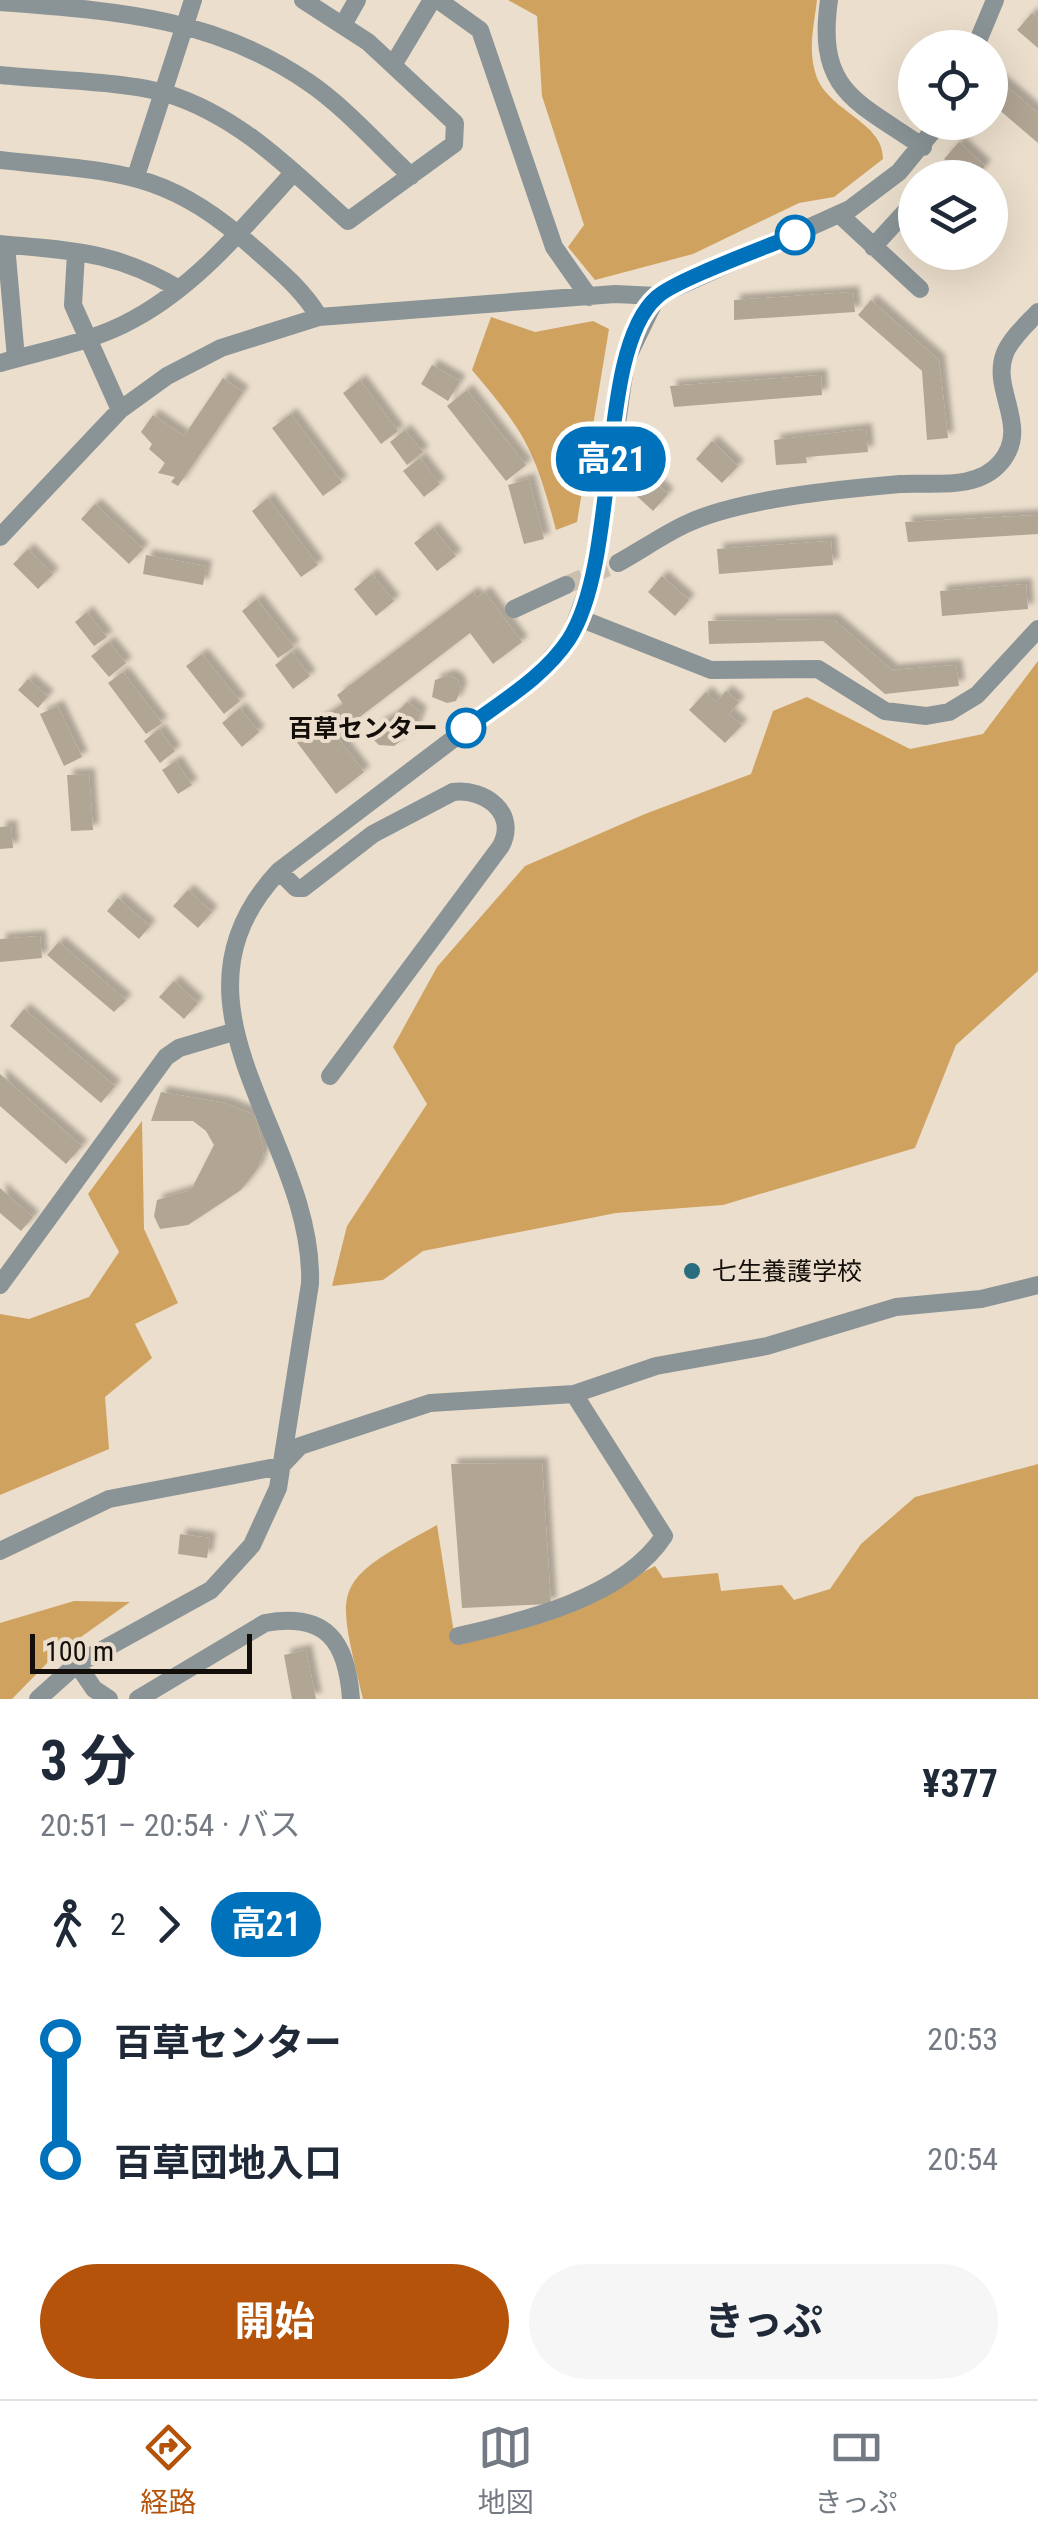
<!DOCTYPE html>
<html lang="ja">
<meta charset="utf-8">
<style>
body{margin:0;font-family:"Roboto Condensed","Noto Sans JP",sans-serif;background:#f6f6f7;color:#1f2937;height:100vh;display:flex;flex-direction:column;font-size:38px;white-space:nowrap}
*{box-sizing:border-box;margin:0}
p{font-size:32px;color:#747a83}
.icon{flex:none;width:55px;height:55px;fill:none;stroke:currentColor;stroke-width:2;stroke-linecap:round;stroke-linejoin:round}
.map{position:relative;height:1699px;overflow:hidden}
.drawer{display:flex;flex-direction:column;background:#fff;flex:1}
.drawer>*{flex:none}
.badge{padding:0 20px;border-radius:32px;font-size:35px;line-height:65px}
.tools{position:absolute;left:898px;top:30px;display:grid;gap:20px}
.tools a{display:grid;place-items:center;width:110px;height:110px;border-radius:50%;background:#fff;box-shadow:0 10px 40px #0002;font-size:50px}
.scale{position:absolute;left:30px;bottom:25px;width:222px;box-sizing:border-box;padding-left:10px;border:5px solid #130e09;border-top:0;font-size:28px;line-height:35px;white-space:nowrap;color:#130e09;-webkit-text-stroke:8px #ebdecc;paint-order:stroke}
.map>.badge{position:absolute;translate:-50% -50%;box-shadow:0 0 0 5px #fff}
.legs{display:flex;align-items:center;gap:15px;height:110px;padding:0 40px;font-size:32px}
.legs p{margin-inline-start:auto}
.summary{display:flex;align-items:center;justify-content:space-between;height:170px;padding:0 40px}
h1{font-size:55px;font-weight:700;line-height:75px}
.cta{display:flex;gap:20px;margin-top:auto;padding:20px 40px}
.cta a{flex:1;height:115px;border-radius:60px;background:#b45309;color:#fff;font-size:40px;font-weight:700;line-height:115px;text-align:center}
.cta a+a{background:#f6f6f7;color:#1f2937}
ul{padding:0 40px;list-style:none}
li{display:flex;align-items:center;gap:35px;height:120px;font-size:38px}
li i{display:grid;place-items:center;width:15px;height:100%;margin:0 12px;background:currentColor}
li i::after{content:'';width:25px;height:25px;margin:-12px;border:8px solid;border-radius:50%;background:#fff}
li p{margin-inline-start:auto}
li:first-child i{background:linear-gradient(#0000 50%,currentColor 0)}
li:last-child i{background:linear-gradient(currentColor 50%,#0000 0)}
.tab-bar{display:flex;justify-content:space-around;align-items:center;height:140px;border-top:2px solid #e0e1e3;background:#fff;font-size:28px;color:#747a83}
.tab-bar a{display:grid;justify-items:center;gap:5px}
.tab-bar .on{color:#b45309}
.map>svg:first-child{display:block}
.forest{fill:#d0a260}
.building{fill:#b1a594;filter:url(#shadow)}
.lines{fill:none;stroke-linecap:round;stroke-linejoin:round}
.minor-tunnel{stroke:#cbbfaf;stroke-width:18;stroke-dasharray:18 9;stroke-linecap:butt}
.minor{stroke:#8a9497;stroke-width:18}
.line-1-casing{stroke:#fff;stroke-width:22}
.line-1{stroke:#0072bc;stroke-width:15}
.stop-1-dot{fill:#fff;stroke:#0072bc;stroke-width:5}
.poi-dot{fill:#296d7e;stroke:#ebdecc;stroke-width:4}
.labels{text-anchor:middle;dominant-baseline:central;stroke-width:8;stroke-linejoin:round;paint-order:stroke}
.stop-label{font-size:25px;font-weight:bold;fill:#130e09;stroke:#ebdecc;text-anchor:end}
.poi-label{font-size:25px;fill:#130e09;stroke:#ebdecc;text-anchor:start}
</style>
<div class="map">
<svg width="1038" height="1699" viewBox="0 0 1038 1699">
<defs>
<filter id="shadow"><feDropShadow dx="6" dy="-6" stdDeviation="2.5" flood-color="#0004"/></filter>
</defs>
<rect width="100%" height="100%" fill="#ebdecc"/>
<path class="forest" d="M508,0h309c-3,26 -10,52 0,78 14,34 67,45 66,81l-49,38 -35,6 -106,51 -98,26 -27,-33 16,-22 -42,-129 -5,-80z
M491,317l44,15 58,-11 16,8 -32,193 -21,8c-21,-79 -30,-97 -84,-160z
M1038,661v310l-82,74 -41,103 -192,57 -107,8 -193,38 -40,29 -51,6 15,-60 80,-122 -34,-57 44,-80 88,-101 120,-52 106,-40 22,-63 34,-14 103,52 73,-15z
M142,1121l2,108 34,74 -43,21 17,34 -47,39 4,52 -109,46v-181l29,5 60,-22 30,-45 -31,-58z
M1038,1464v235h-675c-27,-115 -34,-115 74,-174l17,108 111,-21 90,-46 8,12 55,-5 3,18 61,-6 12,15 36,-11 31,-45 54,-47z
M74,1601l56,1 -77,55 -41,42h-12v-76z"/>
<path class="building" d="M1032,13l6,5v30l-21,-18z
M996,77l42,36v30l-48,-41v-18z
M959,142l26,24 -10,12h-9l-22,-19z
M853,292l2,20 -121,8v-20z
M871,300l68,60 9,78 -21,2 -5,-69 -64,-56z
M432,365l28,16 -12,20 -27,-17z
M821,375l1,20 -148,12 -4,-21z
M223,378l20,14 -65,94 -7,-4 4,-5 -17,-4 7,-10 -16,-14 3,-5 -11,-12 12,-17 31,21z
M360,380l38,51 -17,13 -38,-51z
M467,390l59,75 -20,16 -59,-75z
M291,414l51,68 -19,14 -51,-68z
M866,429l2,23 -62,5 1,6 -31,2 -2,-25z
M405,430l18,22 -16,13 -17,-23z
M712,441l26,25 -16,17 -26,-24z
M420,458l20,26 -16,13 -21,-26z
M642,470l26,24 -15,17 -26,-24z
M529,479l15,60 -20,5 -16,-59z
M268,498l50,67 -17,12 -49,-66z
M95,504l48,45 -14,15 -48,-45z
M1038,515v19l-130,8 -3,-20z
M433,528l23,28 -19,15 -23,-28z
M831,541l2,24 -114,9 -2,-25z
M28,549l25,25 -15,15 -25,-25z
M146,555l60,11 -3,19 -60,-11z
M372,574l22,27 -18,15 -22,-27z
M662,576l27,24 -14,16 -27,-24z
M1026,584l2,25 -86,7 -2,-25z
M473,592l4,6 8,-6 37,50 -29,22 -23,-31 -134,102 28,37 -28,22 -43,-57 50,-33 -6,-9z
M257,599l37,48 -16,11 -36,-47z
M87,612l20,25 -13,9 -19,-24z
M833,619l59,51 64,-5 3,21 -74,8 -62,-53 -114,3 -1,-23z
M109,642l17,21 -17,14 -18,-21z
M292,652l18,24 -17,13 -18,-24z
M202,654l38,47 -16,13 -38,-48z
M123,672l39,51 -16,11 -38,-51z
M449,675l9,5 3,9 -5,12 -9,2 -15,-6 3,-17z
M28,679l20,17 -10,12 -20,-18z
M726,691l13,11 -10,12 13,11 -17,18 -36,-33 17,-18 10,10z
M407,702l14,10 -7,19 -20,15 -15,-1 -6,-6 5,-15 14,-7z
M58,706l24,51 -18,9 -24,-52z
M240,708l19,24 -17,15 -20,-24z
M159,729l16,22 -15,12 -16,-22z
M176,761l16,24 -14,9 -16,-24z
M89,774l4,56 -22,1 -4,-56z
M11,826l2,22 -13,1v-22z
M188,890l24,22 -14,16 -25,-22z
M118,898l32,28 -11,13 -32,-28z
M40,936l2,22 -42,4v-23z
M59,942l67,58 -12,12 -67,-57z
M174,981l24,22 -14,16 -25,-22z
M24,1009l91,77 -14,17 -91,-77z
M0,1074l82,72 -16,18 -66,-58z
M161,1092l64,11 30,12 9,36 -6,17 -17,22 -53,35 -28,4 -6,-13 3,-16 34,-10 23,-45 -8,-14 -13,-10h-42z
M0,1188l33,29 -12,14 -21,-18z
M542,1463l9,141 -89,4 -11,-144z
M180,1534l30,4 -3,20 -29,-4z
M306,1650l10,49h-24l-8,-44z"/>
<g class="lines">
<path class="minor-tunnel" d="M566,585l52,-22"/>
<path class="minor" d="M438,0l42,30 74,217 35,50
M829,0c-13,92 28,101 94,147
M0,2c114,9 211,14 308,80 37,25 70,63 103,94
M344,23l13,-23
M975,48l20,-48
M393,65l39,-65
M0,75c46,5 127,6 168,19 73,23 124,77 180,127l106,-77 1,-21 -87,-81 -65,-42
M0,160c116,13 164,7 256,90 24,21 47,40 63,67
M136,176l57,-176
M840,215l80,74
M0,244c72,7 115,7 179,45
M6,245l10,113
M873,247l42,-46
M76,253l-3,52 47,105
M0,363c45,-13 93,-21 134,-44 64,-35 111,-93 160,-147
M0,537l120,-127 47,-34 54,-28 98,-31 296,-23 42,2
M618,563c22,-12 43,-27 66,-38 52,-26 157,-36 216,-41 33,-2 77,7 101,-22 30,-36 -11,-72 4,-109 6,-15 22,-29 33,-41
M514,609l52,-24
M579,618l132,52 107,-1 67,42 41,5 23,-4 28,-17 61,-66
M279,871l17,17h7l70,-54 80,-42c32,-4 65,21 48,54l-171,230
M0,1285l166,-228 13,-9 54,-16
M0,1551l109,-52 172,-33 19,-20 130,-43 144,-9 82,-28 111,-20 129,-39 85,-8 57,-14
M458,1636c67,-15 166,-39 206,-100l-90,-142
M77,1664l17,25 15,10
M38,1699l39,-35 134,-74 41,-45 26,-57 32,-204c5,-147 -159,-277 -31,-413l252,-191 39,-43 27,-73 29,-204 31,-64 193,-87 49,-37 41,-50
M138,1699l127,-76c62,-11 82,19 86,76"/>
</g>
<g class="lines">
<g class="line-1-casing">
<path id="line-1" d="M466,728c36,-27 78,-51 103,-89 52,-82 27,-289 88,-342 18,-17 110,-50 138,-62"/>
</g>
<use href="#line-1" class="line-1"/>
</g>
<g class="stop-1-dot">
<circle cx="795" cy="235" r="18"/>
<circle cx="466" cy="728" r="18"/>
</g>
<circle class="poi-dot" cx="692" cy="1271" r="10"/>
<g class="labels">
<g class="stop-label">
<text x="438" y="728">百草センター</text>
</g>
<g class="poi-label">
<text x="712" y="1271">七生養護学校</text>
</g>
</g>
</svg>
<div class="tools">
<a><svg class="icon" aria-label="locate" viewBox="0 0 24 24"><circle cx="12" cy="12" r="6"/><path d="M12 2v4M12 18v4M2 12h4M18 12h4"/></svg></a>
<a><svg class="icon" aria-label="layers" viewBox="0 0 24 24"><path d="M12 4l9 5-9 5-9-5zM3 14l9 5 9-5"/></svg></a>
</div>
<div class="scale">100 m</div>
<b class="badge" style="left:611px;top:459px;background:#0072bc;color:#fff">高21</b>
</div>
<section class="drawer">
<div class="summary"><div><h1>3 分</h1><p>20:51 – 20:54 · バス</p></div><b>¥377</b></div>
<div class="legs"><svg class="icon" aria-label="walk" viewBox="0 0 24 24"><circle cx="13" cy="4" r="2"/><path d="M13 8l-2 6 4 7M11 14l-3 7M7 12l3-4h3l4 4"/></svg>2<svg class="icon" aria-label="forward" viewBox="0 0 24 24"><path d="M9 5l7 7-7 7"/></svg><b class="badge" style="background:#0072bc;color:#fff">高21</b></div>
<ul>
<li><i style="color:#0072bc"></i><b>百草センター</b><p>20:53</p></li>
<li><i style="color:#0072bc"></i><b>百草団地入口</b><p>20:54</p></li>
</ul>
<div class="cta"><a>開始</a><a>きっぷ</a></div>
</section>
<nav class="tab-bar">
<a class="on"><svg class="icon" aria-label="directions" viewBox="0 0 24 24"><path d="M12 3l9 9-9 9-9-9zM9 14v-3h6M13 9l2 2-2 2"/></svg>経路</a>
<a><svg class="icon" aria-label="map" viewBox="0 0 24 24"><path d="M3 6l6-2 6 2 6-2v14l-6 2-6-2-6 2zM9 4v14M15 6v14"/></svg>地図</a>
<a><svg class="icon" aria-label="tickets" viewBox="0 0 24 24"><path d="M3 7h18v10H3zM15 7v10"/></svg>きっぷ</a>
</nav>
